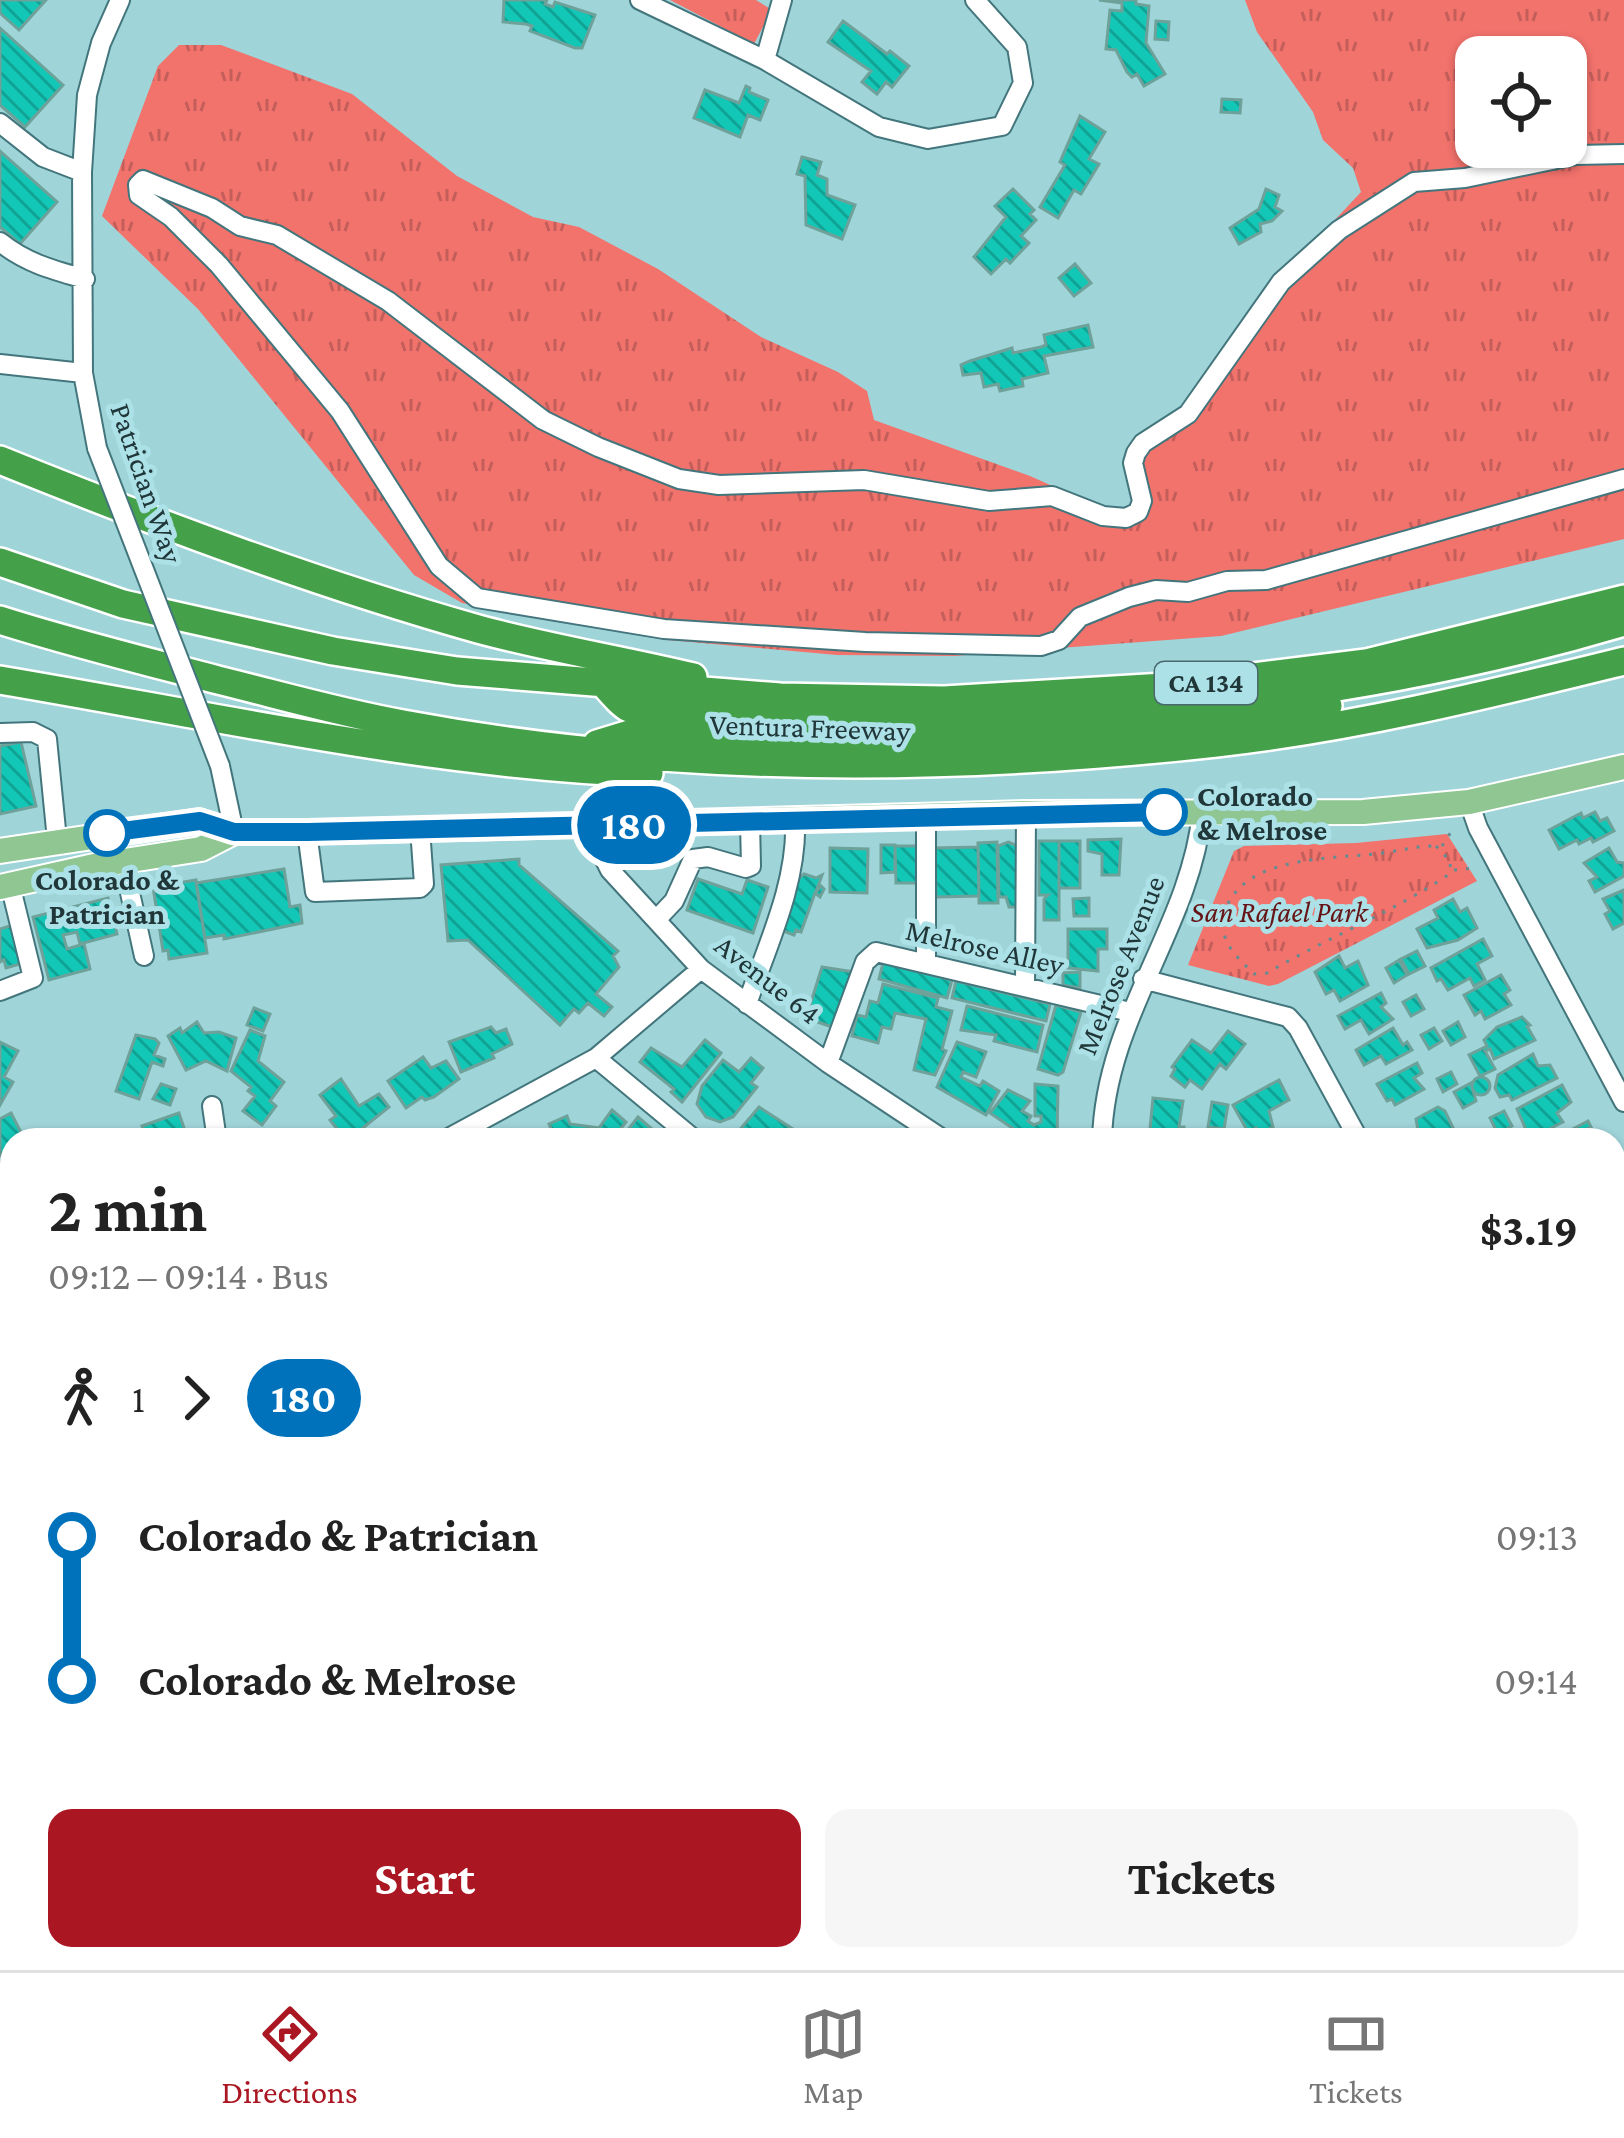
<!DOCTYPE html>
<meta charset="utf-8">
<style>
body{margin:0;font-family:"Crimson Pro",serif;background:#f6f6f6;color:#222;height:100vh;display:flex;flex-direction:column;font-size:45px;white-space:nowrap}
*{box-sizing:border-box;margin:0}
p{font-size:39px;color:#767676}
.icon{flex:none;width:66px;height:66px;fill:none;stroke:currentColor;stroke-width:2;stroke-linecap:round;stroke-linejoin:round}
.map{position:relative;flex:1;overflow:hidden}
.drawer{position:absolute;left:0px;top:1128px;width:1626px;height:843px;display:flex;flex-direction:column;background:#fff;border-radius:36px 36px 0 0;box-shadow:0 3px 9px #0004}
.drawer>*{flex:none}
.badge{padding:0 24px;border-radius:39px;font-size:42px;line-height:78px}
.controls{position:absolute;left:1455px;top:36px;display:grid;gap:24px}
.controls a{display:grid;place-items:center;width:132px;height:132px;border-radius:24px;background:#fff;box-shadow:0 3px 9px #0004;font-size:60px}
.map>.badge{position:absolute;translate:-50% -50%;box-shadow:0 0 0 6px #fff}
.legs{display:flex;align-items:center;gap:18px;height:132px;padding:0 48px;font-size:39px}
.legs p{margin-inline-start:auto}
.head{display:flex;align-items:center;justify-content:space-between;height:204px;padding:0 48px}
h1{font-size:66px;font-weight:700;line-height:90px}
.action{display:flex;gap:24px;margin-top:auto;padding:24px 48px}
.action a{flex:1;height:138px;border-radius:24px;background:#aa1622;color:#fff;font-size:48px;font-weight:700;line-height:138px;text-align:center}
.action a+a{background:#f6f6f6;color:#222}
ul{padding:0 48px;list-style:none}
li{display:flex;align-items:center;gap:42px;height:144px;font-size:45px}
li i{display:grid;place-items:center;width:18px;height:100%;margin:0 15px;background:currentColor}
li i::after{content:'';width:30px;height:30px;margin:-15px;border:9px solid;border-radius:50%;background:#fff}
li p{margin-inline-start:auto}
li:first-child i{background:linear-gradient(#0000 50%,currentColor 0)}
li:last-child i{background:linear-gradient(currentColor 50%,#0000 0)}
.menu{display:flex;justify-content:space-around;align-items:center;height:168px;border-top:3px solid #e0e0e0;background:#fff;font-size:33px;color:#767676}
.menu a{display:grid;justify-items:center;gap:6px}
.menu .current{color:#aa1622}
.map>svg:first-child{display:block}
.grass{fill:url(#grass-tufts);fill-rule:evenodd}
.building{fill:url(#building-back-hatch);stroke:#6ea199;stroke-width:3}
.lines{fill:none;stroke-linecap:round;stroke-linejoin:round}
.minor-casing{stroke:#43767c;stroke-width:22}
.major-casing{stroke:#fff;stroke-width:28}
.highway-casing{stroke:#fff;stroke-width:32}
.path{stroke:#658c90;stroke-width:3;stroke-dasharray:3 9;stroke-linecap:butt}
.minor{stroke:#fff;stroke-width:18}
.major{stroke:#8fc692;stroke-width:24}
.highway{stroke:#45a04a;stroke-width:27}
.minor-bridge-casing{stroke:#43767c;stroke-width:22;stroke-linecap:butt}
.minor-bridge{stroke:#fff;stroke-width:18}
.line-1-casing{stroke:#fff;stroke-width:27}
.line-1{stroke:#0072bc;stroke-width:18}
.stop-1-dot{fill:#fff;stroke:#0072bc;stroke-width:6}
.labels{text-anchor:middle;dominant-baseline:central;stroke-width:10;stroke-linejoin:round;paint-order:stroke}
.shield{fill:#abe1e7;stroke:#4a696c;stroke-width:3}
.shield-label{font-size:27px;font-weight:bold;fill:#203638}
.street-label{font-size:30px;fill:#203638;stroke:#abe1e7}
.stop-label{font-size:30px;font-weight:bold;fill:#203638;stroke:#abe1e7;text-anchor:start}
.park-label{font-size:30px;font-style:italic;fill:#661316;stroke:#abe1e7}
</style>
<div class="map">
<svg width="1624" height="1970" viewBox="0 0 1624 1970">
<defs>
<pattern id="grass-tufts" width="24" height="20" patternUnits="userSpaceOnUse" patternTransform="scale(3)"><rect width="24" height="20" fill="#f2726c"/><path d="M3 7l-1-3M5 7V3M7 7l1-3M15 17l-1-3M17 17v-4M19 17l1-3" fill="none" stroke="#c45e5a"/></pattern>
<pattern id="building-back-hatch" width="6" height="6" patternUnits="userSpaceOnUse" patternTransform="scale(3)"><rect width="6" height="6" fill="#13c7b7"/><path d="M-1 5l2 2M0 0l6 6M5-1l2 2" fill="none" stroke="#11a296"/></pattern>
</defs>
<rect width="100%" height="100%" fill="#9fd4d9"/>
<path class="grass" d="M670,0h86l16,10 -18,34z
M1245,0h379v539l-403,97 -267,20 -117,-1 -169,-15 -206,-37 -48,-28 -216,-266 -96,-93 56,-150 21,-21h42l131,49 105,82 76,41 46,10 79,42 103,68 77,35 29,19 7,29 156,56 69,31 27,4 7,-4 -3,-47 59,-53 56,-91 116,-124 -8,-24 -30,-28 -10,-28 -56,-80zM1476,57h90v90h-90z
M1447,834l30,47 -199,103 -9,2 -81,-21 46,-114 10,-5 112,-3z"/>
<path class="building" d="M0,0h46l-27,30 -19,-17z
M504,0h43l-2,4 8,3 2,-5 40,13 -13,33h-7l-45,-17 2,-5 -6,-2 -23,-2z
M1099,0h37v4l13,2 -3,37 19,31 -21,12 -7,-12 -5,3 -5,-5 -11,-22 -10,-1 4,-39 12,1v-8z
M843,21l44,33 3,-3 19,15 -17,21 -6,-5 -9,12 -15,-12 9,-11 -43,-29z
M1156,21l13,1 -1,18 -13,-1z
M0,28l63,57 -38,42 -25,-22z
M746,86l4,2 -1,4 19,8 -8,20 -12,-5 -8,22 -46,-19 11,-28 34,13z
M1222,99l19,1 -1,13 -19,-1z
M1080,116l25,16 -16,27 10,5 -18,30 -7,-4 -16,28 -18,-11 25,-42 -5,-3z
M0,151l57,51 -37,42 -20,-17z
M802,157l19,5 -4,13 10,4v16l28,10 -13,34 -36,-14 -1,-49 -8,-2z
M1013,189l21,21 -4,4 6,6 -15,16 8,7 -19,20 -4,-4 -15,15 -17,-17 32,-40 -11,-11z
M1266,189l13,6 -4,12 7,4 -10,10 -12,3 1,8 -22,12 -9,-16 29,-19z
M1075,264l16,19 -17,13 -15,-18z
M1088,325l5,22 -49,9 4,17 -26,6 1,7 -23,5 -2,-7 -14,3 -3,-14 -18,2 -2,-10 9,-4 42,-13 1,5 28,-6 5,-2 -2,-10z
M21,742l15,64 -36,8v-68z
M1595,812l5,9 7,-3 7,13 -21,11 -2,-4 -12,6 -2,-4 -18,9 -10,-19 32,-17 2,5z
M1121,839l-2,36h-17v-21l-14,-3v-11z
M1039,841h20v79h-15v-21l4,-4h-9z
M1059,841h21v47h-21z
M997,842l1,61h-19l-1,-60z
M1008,842l10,4 1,61h-10l-3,-10h-7l-1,-51z
M881,845h14v27l-14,1z
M895,846h25l1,37h-25z
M978,847l1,49 -43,1 -1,-49z
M830,848l38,1 -1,44 -37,-1z
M1609,848l8,14 7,1v13l-29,16 -6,-11 8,-4 -13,-14z
M519,859v6l99,86 -5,5 6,11 -23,27 16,13 -8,9 -16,-13 -9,10 -5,-4 -14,16 -92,-85 -20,1 -7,-76z
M284,869l6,38 10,-2 2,18 -78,16v-4l-19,3 -9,-55z
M804,874l12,4 6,-3 -6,17 5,-6 3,3 -4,8 -5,-4 -14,39 -5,-2 -2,5 -13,-5 14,-48z
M698,879l44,15 5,-14 21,7 -15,46 -66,-23z
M196,880l11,73 -38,6 -1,-9 -5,1 -10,-64z
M1624,890v33l-11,6 -8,-15 5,-3 -7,-12z
M108,898l9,36 -37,10 -3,-12 -14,3 4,14 17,-5 6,25 -41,11 -16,-63z
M1089,898v18h-15l-1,-17z
M1453,899l7,13 7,-4 10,20 -19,12 -31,8 -10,-19 21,-11 -4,-8z
M16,924l11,38 -21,6 -2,-8 -4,2v-33z
M1068,929h39v20h-9v22l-30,-3z
M1483,939l9,17 -15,8 8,16 -11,6 -4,-8 -22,12 -7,-11 -4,2 -6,-13z
M1417,951l8,15 -16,8 -8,-15z
M1339,956l6,12 13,-7 10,24 -28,16 -6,-11 -8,4 -11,-22z
M1399,960l8,15 -13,8 -8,-15z
M883,963l69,17 -5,18 -68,-19z
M822,967l32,5 -19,56 -29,-10z
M1080,972v16l-17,-3v-12z
M1501,975l9,15 -6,4 7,11 -26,14 -4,-8 -6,4 -11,-20z
M956,981l94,23 -4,17 -94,-23z
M883,984l55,14 -2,9 16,4 -10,38 4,2 -11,24 -21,-5 12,-51 -31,-6 -4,16 -9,-2 -4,16 -26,-7 5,-21 9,2 4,-16 8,2z
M1381,993l5,10 -5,4 12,12 -24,15 -8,-14 -16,9 -7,-13z
M1416,995l8,14 -13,7 -8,-14z
M1056,1005l25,7 -18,60 -5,3 -20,-6z
M967,1006l76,19 -6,27 -43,-11 2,-6 -35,-5z
M254,1008l16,6 -7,17 -16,-6z
M1522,1017l8,8 -3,1 8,14 -41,19 -4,-10 -5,2 10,18 -15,7 -11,-21 18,-9 -3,-6 13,-13z
M197,1022l7,11 15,-1 17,6 -9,33 -21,-10 -20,9 -18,-34 12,-8 2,5z
M1458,1022l7,15 -14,8 -8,-14z
M491,1027l5,6 10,-4 6,15 -20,10 2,4 -33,14 -12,-30z
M1393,1028l10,17 4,-3 5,8 -26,14 -5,-8 -17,9 -8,-15z
M1434,1028l8,13 -13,8 -8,-14z
M250,1030l15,6 -7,25 26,21 -14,19 6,5 -14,19 -19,-14 12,-15 -7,-5 3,-4 -20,-16z
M1228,1031l17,13 -19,25 -6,-5 -18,25 -12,-9 -5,7 -14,-11 4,-7 -3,-2 20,-27 19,13z
M136,1035l19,4 4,4 -5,12 11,4 -2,7 -11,-4 -13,37 -23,-8z
M705,1040l16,13 -39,49 -11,-10 3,-3 -34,-27 11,-14 31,19z
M0,1042l18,9 -14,26 9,5 -13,23z
M957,1042l29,10 -10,25 -13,-5 -2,5 19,9 3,-5 16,10 -13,24 -49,-28z
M1533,1054l5,12 12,-1 7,13 -45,22 -3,-5 -9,2 -5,-9 3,-13z
M423,1057l8,11 15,-7 13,18 -25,18 -9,3 -3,-3 -16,11 -18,-27z
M751,1058l12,10 -12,15 6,4 -24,30 -13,5 -14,-5 -9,-13 5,-18 21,-26 16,12z
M1417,1063l5,10 -8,5 10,11 -29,16 -3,-6 -5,2 -10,-17z
M1451,1072l6,12 -14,8 -6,-13z
M1472 1086a9 9 0 1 1 18 0a9 9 0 1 1-18 0Z
M341,1079l18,27 20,-12 10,13 -30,24 5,7 -2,2h-16l-16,-20 6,-4 -16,-21z
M1279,1080l10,20 -20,11 4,16 -13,7 -4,-6 -8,4 -15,-27z
M1471,1083l5,18 -13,7 -9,-16z
M161,1084l15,5 -6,16 -17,-6z
M1035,1084l23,2 -1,54h-27l-40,-27 18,-23 22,11 -8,10 9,5 -3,5 6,4 7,-3v-6h-6z
M1562,1085l9,17 -14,11 6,9 -33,17 -13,-30z
M1153,1098l30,3 -4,26h5v12h-35z
M1212,1102l16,3 -4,24 -16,-2z
M759,1107l37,24 -6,9h-59z
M1438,1107l7,4 10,21 -14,8h-29l7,-4 -3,-17z
M612,1110l14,12 -14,18h-56l-7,-16 18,-8 3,8 29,4z
M1504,1111l8,15 -14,8 -8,-16z
M11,1113l14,27h-13v9l-12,7v-37z
M179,1113l9,27h-41l-5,-14z
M638,1117l15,13 -8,10h-25z
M1588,1121l3,6 -9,4 5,9h-35z
M1619,1196l5,9v24l-10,5v-36z
M1624,1241v35l-3,1 -7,-10v-20z
M1624,1461v35l-10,6v-36z
M0,1681h11l1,37h-12z
M1614,1711l10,19v25l-10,6z
M0,1732l12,1v34h-7v-16l-5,3z
M1624,1762v21l-7,3 7,7v18l-8,4 -2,-47z
M4,1942l8,2v15h23v11h-35z
M116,1959h25l2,1 -7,10h-22l-5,-7z
M200,1959h22v11h-31l9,-6z
M453,1959l21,3 31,-3 -11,11h-34z
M771,1959h33v2l-9,2 1,7h-24z
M859,1959h27v9l-27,1z
M942,1959h60l-3,11h-60z
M1177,1959h35l-1,11h-35z
M1340,1959l2,10 -6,1h-38l-3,-11z
M1466,1959h58l2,4 -8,7h-47z
M1566,1959h9l6,11h-26l-2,-4z"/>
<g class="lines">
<g class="minor-casing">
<path id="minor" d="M640,0l125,60 114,67 49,12 74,-13 21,-43 -6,-36 -42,-47
M765,60l17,-60
M0,123l43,34 39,15
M1624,154l-48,1 -111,23 -51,4 -75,48 -58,52 -93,132 -45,29 -7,10 -3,10 9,38 -4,11 -12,6 -23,-2 -51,-20 -63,5 -125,-21 -145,5 -40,-6 -81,-32 -55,-27 -155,-119 -111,-66 -37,-9 -28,-18 -69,-28 -5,5 1,10 32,22 48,48 121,146 99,155 38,32 187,31 201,13 176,4 18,-6 21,-23 49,-20 27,-7 32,2 39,-11 39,-1 358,-101
M0,242c26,21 53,28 85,37
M0,364l83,9
M97,448l-14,-75 -1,-201 5,-77 14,-52 19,-43
M0,733l33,-1 14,7 10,101
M220,766l14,66
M1469,802l9,26 146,274
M602,826l2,32 6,12 91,99 127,94 116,77
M307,832l8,60 105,-4 4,-4 -4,-55
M123,861l21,95
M656,920l18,-19 19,-42 15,-2 38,11 5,-2 -1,-44
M926,963v-147
M1143,979l145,38 10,11 61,112
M1025,987l1,-174
M0,991l33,-13 -23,-94
M747,1004c20,-58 51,-122 48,-184
M596,1058l99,82
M828,1063l37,-101 11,-10 254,60
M212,1106l5,34
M445,1140l151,-82 105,-89
M1102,1140c3,-123 88,-212 100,-327
M0,1456l12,8
M1614,1611l10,19
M0,1912l12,4
M87,1959l8,11
M598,1959l1,11
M918,1959l1,11
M1150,1959v11
M1395,1959l4,11
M655,1970l25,-11
M714,1970v-11"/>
</g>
<g class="major-casing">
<path id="major" d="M0,851l199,-30 35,11h73l719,-19 337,-1 106,-10 155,-35
M0,887l99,-22 102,-16 33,-17"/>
</g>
<g class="highway-casing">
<path id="highway" d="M0,460c156,63 315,123 478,169 70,19 144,31 215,48
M0,562l123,42 210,47 124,20 323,26 164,3 237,-14 185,-23 258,-64
M0,620c72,23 145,41 218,60 61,15 123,33 185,44 267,50 544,49 813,19 138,-15 274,-49 408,-82
M0,680c215,36 430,85 649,93
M603,683c7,7 17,21 26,25 13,6 90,6 109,8 286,20 611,-12 886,-94
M597,744l36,-11 147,11 249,-5 100,-6 199,-27"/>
</g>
<path class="path" d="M1436,846l15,16 -3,13c-57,38 -121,63 -181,98l-13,1c-18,-18 -38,-35 -29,-63 20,-59 115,-51 165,-59 16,-3 29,-6 46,-6z
M1442,846l9,-14
M1454,870l21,-2
M0,1728h12"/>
<use href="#minor" class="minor"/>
<use href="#major" class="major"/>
<use href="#highway" class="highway"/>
<g class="minor-bridge-casing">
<path id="minor-bridge" d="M97,448l123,318"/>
</g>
<use href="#minor-bridge" class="minor-bridge"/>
</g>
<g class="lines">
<g class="line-1-casing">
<path id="line-1" d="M107,833l93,-12 34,11h74l856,-20"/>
</g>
<use href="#line-1" class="line-1"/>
</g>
<g class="stop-1-dot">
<circle cx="1164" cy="812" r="21"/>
<circle cx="107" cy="833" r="21"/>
</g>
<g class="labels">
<rect class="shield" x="1155" y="662" width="102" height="42" rx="9"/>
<g class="shield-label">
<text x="1206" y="683">CA 134</text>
</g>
<g class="street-label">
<text transform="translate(147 483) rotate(71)">Patrician Way</text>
<text transform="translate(810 727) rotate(2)">Ventura Freeway</text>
<text transform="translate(985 947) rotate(13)">Melrose Alley</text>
<text transform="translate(1120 965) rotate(-68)">Melrose Avenue</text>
<text transform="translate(768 979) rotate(38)">Avenue 64</text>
</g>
<g class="stop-label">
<text x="1197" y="795">Colorado<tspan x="1197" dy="34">&amp; Melrose</tspan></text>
<text x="107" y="879" text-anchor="middle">Colorado &amp;<tspan x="107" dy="34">Patrician</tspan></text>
</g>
<g class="park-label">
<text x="1279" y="911">San Rafael Park</text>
</g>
</g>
</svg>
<div class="controls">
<a><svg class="icon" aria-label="locate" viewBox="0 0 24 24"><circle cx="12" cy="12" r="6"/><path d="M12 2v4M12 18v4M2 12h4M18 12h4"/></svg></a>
</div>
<b class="badge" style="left:634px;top:825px;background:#0072bc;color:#fff">180</b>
<section class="drawer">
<div class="head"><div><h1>2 min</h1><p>09:12 – 09:14 · Bus</p></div><b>$3.19</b></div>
<div class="legs"><svg class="icon" aria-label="walk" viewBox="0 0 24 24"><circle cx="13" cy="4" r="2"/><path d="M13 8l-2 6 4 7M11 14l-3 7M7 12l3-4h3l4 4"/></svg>1<svg class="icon" aria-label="forward" viewBox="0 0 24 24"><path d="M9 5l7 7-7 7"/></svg><b class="badge" style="background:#0072bc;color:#fff">180</b></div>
<ul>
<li><i style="color:#0072bc"></i><b>Colorado &amp; Patrician</b><p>09:13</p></li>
<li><i style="color:#0072bc"></i><b>Colorado &amp; Melrose</b><p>09:14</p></li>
</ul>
<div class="action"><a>Start</a><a>Tickets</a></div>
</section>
</div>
<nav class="menu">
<a class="current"><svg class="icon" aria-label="directions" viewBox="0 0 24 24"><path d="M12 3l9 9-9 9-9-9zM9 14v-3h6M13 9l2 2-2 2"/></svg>Directions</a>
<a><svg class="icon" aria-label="map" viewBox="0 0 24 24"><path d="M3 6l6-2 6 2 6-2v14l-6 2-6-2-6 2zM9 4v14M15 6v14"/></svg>Map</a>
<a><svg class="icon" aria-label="tickets" viewBox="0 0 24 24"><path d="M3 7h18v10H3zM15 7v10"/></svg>Tickets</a>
</nav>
